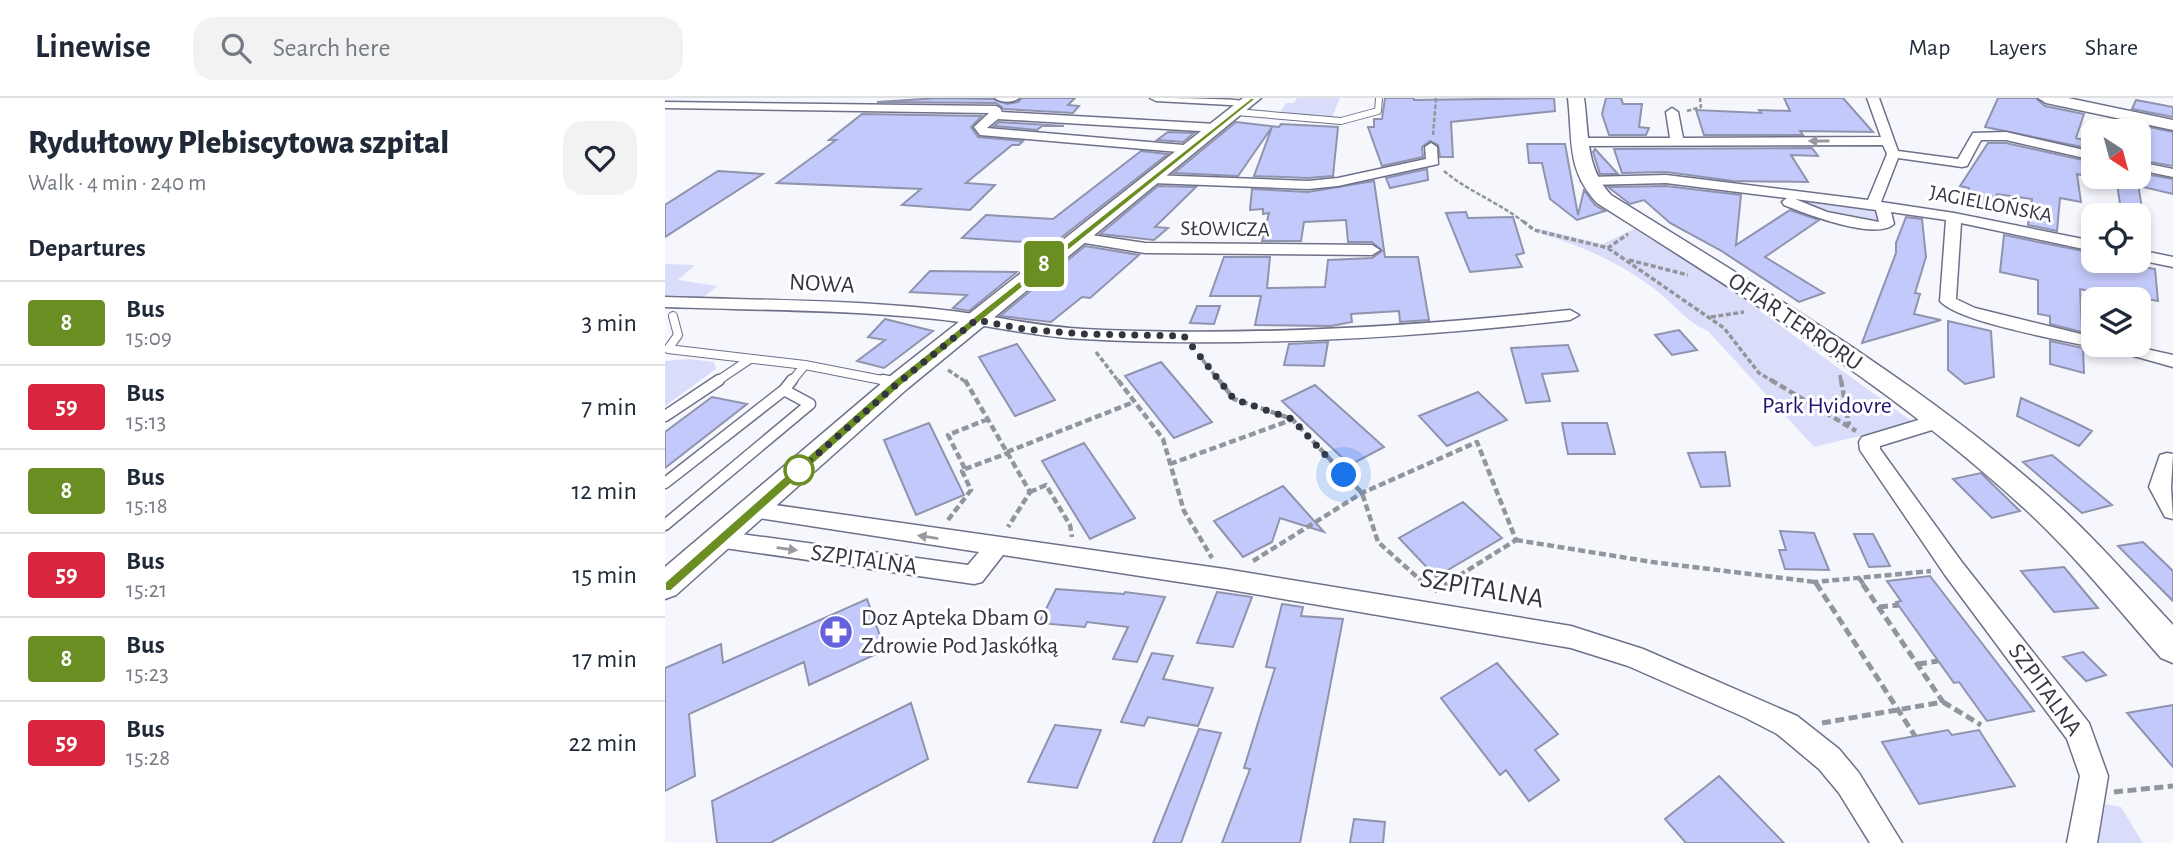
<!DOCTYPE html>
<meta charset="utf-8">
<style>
body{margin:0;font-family:"Alegreya Sans",sans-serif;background:#f2f2f3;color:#1f2937;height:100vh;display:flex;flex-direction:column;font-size:26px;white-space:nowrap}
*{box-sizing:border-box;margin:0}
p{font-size:23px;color:#747a83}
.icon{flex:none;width:38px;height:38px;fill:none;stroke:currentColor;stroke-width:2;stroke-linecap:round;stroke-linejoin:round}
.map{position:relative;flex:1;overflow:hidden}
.sheet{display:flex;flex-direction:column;background:#fff;width:665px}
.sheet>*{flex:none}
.badge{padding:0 14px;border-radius:5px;font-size:24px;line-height:46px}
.needle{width:46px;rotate:144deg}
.fabs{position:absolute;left:1416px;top:21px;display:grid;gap:14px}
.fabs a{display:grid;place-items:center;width:70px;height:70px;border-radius:14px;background:#fff;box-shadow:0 4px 10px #0003;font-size:35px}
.you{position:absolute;width:35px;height:35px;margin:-18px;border:5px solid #fff;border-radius:50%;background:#1a73e8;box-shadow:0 0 0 10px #1a73e833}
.map>.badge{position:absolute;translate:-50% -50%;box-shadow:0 0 0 4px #fff}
h2{padding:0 28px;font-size:26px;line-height:63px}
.round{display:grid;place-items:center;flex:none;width:74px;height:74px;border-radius:21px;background:#f2f2f3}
.overview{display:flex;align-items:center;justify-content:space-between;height:119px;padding:0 28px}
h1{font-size:33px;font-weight:800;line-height:52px}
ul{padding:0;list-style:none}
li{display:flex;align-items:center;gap:21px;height:84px;padding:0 28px;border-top:2px solid #e0e1e3}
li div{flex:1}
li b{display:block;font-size:26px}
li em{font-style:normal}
li .badge{min-width:77px;font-weight:700;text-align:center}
header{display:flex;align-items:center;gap:42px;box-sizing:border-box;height:98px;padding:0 35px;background:#fff;border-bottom:2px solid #e0e1e3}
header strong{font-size:33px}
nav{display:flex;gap:38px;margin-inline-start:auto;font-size:24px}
.search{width:490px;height:63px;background:#f2f2f3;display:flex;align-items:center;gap:18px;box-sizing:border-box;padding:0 24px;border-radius:21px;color:#747a83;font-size:26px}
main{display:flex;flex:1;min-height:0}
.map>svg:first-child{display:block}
.green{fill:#daddfa}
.building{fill:#c4c9fb;stroke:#9093ad;stroke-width:2}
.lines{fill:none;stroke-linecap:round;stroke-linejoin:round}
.lane-far2-casing{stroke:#6d7089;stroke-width:8}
.lane-far1-casing{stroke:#6d7089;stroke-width:10}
.lane-casing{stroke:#6d7089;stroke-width:13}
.street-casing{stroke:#6d7089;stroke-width:3}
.secondary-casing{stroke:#6d7089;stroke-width:3}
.path-far3{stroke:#93959d;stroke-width:2.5;stroke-dasharray:4.5 2;stroke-linecap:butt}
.path-far2{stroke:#93959d;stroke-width:3.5;stroke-dasharray:5 2.5;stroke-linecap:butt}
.path-far1{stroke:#93959d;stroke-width:4.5;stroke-dasharray:7 3.5;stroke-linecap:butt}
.path{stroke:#93959d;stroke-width:5;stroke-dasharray:9 4.5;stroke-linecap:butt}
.lane-far2{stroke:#fff;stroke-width:6}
.lane-far1{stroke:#fff;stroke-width:8}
.lane{stroke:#fff;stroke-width:10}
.street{fill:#fff;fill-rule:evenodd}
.secondary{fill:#fff;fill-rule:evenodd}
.oneway{fill:#999aa0}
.line{fill:#6b8e23;stroke:#fff;stroke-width:2}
.walk{stroke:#333540;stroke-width:7;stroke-dasharray:0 12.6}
.stop-dot{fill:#fff;stroke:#6b8e23;stroke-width:3.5}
.labels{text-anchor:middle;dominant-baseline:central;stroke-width:6;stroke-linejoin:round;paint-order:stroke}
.far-street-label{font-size:21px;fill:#333540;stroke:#fff}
.street-label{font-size:24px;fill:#333540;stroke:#fff}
.park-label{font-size:24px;fill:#241470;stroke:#fff}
.poi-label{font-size:24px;fill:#333540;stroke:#fff;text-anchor:start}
.near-street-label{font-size:28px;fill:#333540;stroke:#fff}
</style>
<header>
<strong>Linewise</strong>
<div class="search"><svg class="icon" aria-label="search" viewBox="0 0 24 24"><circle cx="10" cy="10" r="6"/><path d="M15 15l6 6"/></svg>Search here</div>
<nav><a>Map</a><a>Layers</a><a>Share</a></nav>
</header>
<main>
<section class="sheet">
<div class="overview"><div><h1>Rydułtowy Plebiscytowa szpital</h1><p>Walk · 4 min · 240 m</p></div><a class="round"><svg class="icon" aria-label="heart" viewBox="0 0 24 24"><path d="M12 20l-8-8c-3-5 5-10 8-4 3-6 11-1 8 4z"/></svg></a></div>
<h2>Departures</h2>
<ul>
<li><span class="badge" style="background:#6b8e23;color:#fff">8</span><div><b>Bus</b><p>15:09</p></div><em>3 min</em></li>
<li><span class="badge" style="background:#d7263d;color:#fff">59</span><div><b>Bus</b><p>15:13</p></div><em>7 min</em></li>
<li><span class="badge" style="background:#6b8e23;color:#fff">8</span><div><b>Bus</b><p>15:18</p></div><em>12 min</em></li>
<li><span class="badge" style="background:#d7263d;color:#fff">59</span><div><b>Bus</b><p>15:21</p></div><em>15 min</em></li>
<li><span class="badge" style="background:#6b8e23;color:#fff">8</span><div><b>Bus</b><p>15:23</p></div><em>17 min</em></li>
<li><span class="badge" style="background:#d7263d;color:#fff">59</span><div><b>Bus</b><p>15:28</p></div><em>22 min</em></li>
</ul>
</section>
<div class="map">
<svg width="1508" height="745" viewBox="0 0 1508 745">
<rect width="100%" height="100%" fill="#f6f7fd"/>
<path class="green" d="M632,0h43l-8,19 -53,-3 7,-11h8z
M1136,101l69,11 10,4v7l-36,-2 -48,-15z
M871,130l67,16 33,-16 105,69 173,126 -100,24 -106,-116c-24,-10 -38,-32 -59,-46 -33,-24 -68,-39 -107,-51z
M0,166l30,1 -17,15 39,6 -15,13 -37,-1z
M25,261l24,3 2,7 -51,37v-45z
M1440,706l16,3 22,36h-45z"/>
<path class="building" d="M274,0l54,1 14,5 11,-2 4,-4h53l-7,7 11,1 -6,7 -69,-4 -8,-6 -119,-1z
M720,0h29v2l140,-2 1,13 -104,11 2,35h-13l-2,-12 -8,-4 -8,6 1,10 -41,9 -14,-39h6v-8h8z
M941,0h15l2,6h19l-3,23 10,1 -3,7h-37l-7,-21z
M1119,0h59l30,34 -73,-1 3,4h-99l-8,-25 65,3 -2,-3 31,1z
M1333,0h38l9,8 39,8 -8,24 17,4 -1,7 -107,-22z
M1471,2l37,7v10l-41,-8z
M197,16l120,2 -11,11 7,10 45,4 -4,4h-7l-46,38 29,2 -25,25 -68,-5 19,-16 -144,-6 59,-43h-7z
M334,24l65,4h-22l-5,4 -43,-4z
M571,24l43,5 2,-3 57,3 -5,49 -25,2 -54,-2 18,-49 -34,49 -64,-3z
M1460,24l48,10v34l-34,-6v-29l-18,-2z
M503,34l26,1 -11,9 -26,-2z
M1323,45h18l81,18 -6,14 -4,-1 4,28 -21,-4 -3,33 -29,-6 4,-26 -35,-5 -4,14 -27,-6 3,-14 -9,-2z
M862,46h38l13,71 6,-25 11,15 10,6 -28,9 -27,-21 -8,-36h-13z
M1147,50l6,8 -27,-1 17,27 -75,-1 -67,-9 -44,1 -8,-24z
M930,51l23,25h-18l-7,-22z
M476,53l27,3 -115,90 -91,-6 24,-23 67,4z
M762,71l1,11 -38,8 -4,-10z
M53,73l45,3 -98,63v-32z
M1474,75l34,6v15l-34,-8z
M1451,79h21l5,32 -22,-5z
M709,83l11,76h33l11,63 -29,2 -1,-11 -48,3 1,8 -21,4 -76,-1 6,-29h-51l14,-39h46l-3,31 58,-1 3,-27 44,-2 10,-7 -10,-9h-24l-2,-22 -42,2 -3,19h-39l7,-28 -6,1v-5l-13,1 2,-21 56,3z
M493,88l38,1 -41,40 13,1 -14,12 -54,-6z
M1001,88l75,9 -5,50 54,-35 29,10 -54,37 59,36 -25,9 -79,-52 -50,-27 -26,-23 -14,4 -22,-17z
M801,114l2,6 45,-1 11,36 -8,2 6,12 -52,5 -24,-59z
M1241,119l16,2 4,38 -11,36 5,1 -6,20 27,6 -79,23 34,-90v-10z
M1339,137l89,18v8h40v4l22,4 3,32 -11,-2 1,6 -9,-2v-4h-17l-42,-10 2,43 -32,-8v-8l-12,-2v-34l-38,-8z
M420,148l54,9 -49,43 -8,-1 -31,25 -51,-6z
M265,173l87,1 -48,39 -16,-3 14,-13 -57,-3z
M532,208h23l-6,18 -24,-1z
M220,221l48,12 -49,37 -27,-7 28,-21 -17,-3z
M1283,223l43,10 3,46 -29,7 -17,-14z
M1014,232l18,20 -25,5 -17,-20z
M1385,243l33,7 1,25 -34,-9z
M663,244l-4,24 -40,-1 5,-21z
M352,246l38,56 -40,16 -36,-59z
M903,247l10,26 -36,3 8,27 -24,2 -15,-55z
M496,264l51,60 -38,16 -49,-62z
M650,287l69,62 -34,18 -68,-64z
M813,294l29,28 -60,26 -28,-30z
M47,299l35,7 -82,64v-36z
M1356,300l51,23 20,10 -13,15 -62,-30z
M264,325l35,72 -48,20 -32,-75z
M897,325h45l8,31h-47z
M419,345l51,75 -45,21 -48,-78z
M1060,354l5,34 -29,1 -13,-34z
M1387,357l60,50 -30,8 -59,-51z
M1316,375l4,4 35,34 -28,7 -39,-39z
M618,388l41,46 -44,-14 -8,24 -29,15 -29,-36z
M798,404l39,36 -66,39 -37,-39z
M1115,433l34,2 15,37 -44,-1 -6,-19h7z
M1189,436h19l17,32 -21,1z
M1478,444l30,29v30l-55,-55z
M1399,469l34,41 -44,4 -33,-41z
M1265,478l104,135 -47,10 -28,-39 -5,1 -58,-81 5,-1 -14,-20z
M391,491l68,5 1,-2 40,5 -28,65 -24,-3 15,-32 -41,-5 -2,5 -46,-4z
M552,494l35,5 -19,50 -36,-4z
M202,501l18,51 -76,35 -5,-23 -115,52 6,62 -30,15v-123l56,-24 2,19z
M617,506l21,3 -2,9 42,3 -43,224h-78l28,-74 -6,-1 31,-100 -9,-1z
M1418,554l23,23 -20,6 -23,-24z
M487,555l21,3 -10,23 50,9 -15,38 -50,-9 -4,9 -23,-4z
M832,565l61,71 -23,16 24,30 -30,21 -23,-31 -6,5 -59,-77z
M246,605l17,56 -158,84h-53l-5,-42z
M1508,607v62l-46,-54z
M390,627l46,5 -24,58 -49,-6z
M534,631l22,4 -40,110h-28z
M1283,632l4,5 27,-5 36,56 -96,18 -37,-62z
M1054,678l65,67h-98l-21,-24z
M689,721l31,3 -2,21h-33z"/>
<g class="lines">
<g class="lane-far2-casing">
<path id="lane-far2" d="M571,14l105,9 37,-10 1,-13"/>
</g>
<g class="lane-far1-casing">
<path id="lane-far1" d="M8,218l5,19 -10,14 137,16 87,17
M51,284l34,-23
M126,284l14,-17"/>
</g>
<g class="lane-casing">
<path id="lane" d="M218,282l15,3
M0,318l54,-36
M0,385l119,-93
M0,427l145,-121 -26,-14 8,-10"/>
</g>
<g class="street-casing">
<path id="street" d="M330,0h24c-5,5 -19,5 -24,0z
M485,0c21,0 91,0 104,5l-6,3 -92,-5z
M1202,0h12l19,53 60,8 15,-26 33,-1 87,20v8l-87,-20h-25l-14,26 -5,1 -64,-9 -17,44 73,11 139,28v10l-132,-28 -5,76 19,9 118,29v8h35l45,10v12l-75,-21 -5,1c-32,-7 -135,-25 -153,-46l6,-81 -55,-8 3,12c-18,17 -88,-10 -110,-19l-2,-3 5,-4 -121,-15 -78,2 -7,-4 7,-4 78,-2 202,25 19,-46 -4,-9 -304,1 -6,-4 6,-4h91l-4,-26 6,-4 6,4 5,26 198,-1zM1130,101l81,11 3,12 -52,-10z
M0,4l331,4 4,2 2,4 214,12 6,4 -6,4 -218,-13 -11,9 208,18 1,3 -6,4 -210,-18 -6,-8 15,-14 -324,-5z
M766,45l6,4 1,17 -100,22 -30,3 -156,-6 -7,-4 7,-4 156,6 30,-3 88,-19 -1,-12z
M1474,64l34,7v8l-34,-7z
M413,135l67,10 227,2 8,5 -8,5 -227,-2 -72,-12 -3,-3z
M1474,152l34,7v10l-34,-7z
M0,199c90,3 181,3 270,12 50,5 98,17 148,20 162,8 325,-2 487,-19l9,5 -9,5c-162,18 -325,28 -487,19 -50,-2 -98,-15 -148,-20 -89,-9 -180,-9 -270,-12z
M1273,316l7,2 3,5 -3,5 -65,20v3l81,112 128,162 19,53 -11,67h-30l13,-67 -13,-37 -122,-164 -85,-125 -1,-8 3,-5z
M1502,355l6,1 -2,33 2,32 -8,-2 -16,-30 11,-32z
M89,404l471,67 346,57 72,23 154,67 42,33 20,24 43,70h-32l-31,-50 -20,-24 -42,-35 -33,-17 -116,-51 -57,-18 -346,-59 -222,-34 -21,27 -8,2 -263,-38 -3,-6 3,-6 8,-3 249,34 11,-13 -233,-36 -3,-6 3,-6z"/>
</g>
<g class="secondary-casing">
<path id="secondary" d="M578,0h18l-354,291 -231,206 -11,4v-32l224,-190z
M903,0h16c5,35 1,69 27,97 149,93 304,183 436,300 45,40 85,86 126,130v38l-12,-5c-44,-50 -86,-103 -136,-149 -129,-119 -280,-212 -428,-306 -31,-34 -24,-62 -29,-105z
M1373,0h30l105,22v10l-127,-27z"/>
</g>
<path class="path-far3" d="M1022,13l14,-4 -1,-9
M768,37l3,-37
M779,73c25,21 56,32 81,52"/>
<path class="path-far2" d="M858,123l11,9 74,18 20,-14
M943,150l116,80 35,45 15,9
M964,162l59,15
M1046,219l33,-5
M431,254l23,30
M533,256l22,28
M283,272l18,12
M1175,277l1,7"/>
<path class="path-far1" d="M300,282l65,112 -22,35
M453,282l45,59 21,72 28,47
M554,282l15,19 58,20 70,74 16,49 48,43
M1106,282l85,51
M1176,282l8,45
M342,354l127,-50
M505,366l121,-44
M300,371l43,-16
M365,394l16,-7 24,40 2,12
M283,422l23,-30 -9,-19 3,-2 -17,-34 40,-16
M851,442l136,22 163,20
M588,463l109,-68 115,-51 39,98 -72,45
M1194,480l5,7
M1152,487l-2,-3 116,-11"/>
<path class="path" d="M759,485l8,7
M1151,485l99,153
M769,493l13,-8
M1214,509l20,-2
M1253,566l20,-3
M1278,604l38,23
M1157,625l121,-21 -81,-119
M1449,694l59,-6"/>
<use href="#lane-far2" class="lane-far2"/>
<use href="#lane-far1" class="lane-far1"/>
<use href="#lane" class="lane"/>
<use href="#street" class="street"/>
<use href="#secondary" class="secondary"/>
</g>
<defs><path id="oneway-solid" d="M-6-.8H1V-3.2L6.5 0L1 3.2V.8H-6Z" transform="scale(1.75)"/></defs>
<g class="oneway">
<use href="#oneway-solid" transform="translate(1154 43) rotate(-180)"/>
<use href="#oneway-solid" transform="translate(263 439) rotate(-171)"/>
<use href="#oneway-solid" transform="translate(122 451) rotate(8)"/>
</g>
<path class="line" d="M586,0h6l-355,287 -231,206h-6v-9l229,-202z"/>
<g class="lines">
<path class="walk" d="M134,372l-4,4 103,-91 78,-63 48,9 58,5 102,2 50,63 58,20 52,56"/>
</g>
<defs>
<g id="pharmacy-disc" transform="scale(1.75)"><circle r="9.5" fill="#6562dc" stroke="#fff"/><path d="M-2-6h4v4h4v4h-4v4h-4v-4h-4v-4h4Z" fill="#fff"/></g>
</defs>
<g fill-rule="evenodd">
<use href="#pharmacy-disc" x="171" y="534"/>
</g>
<circle class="stop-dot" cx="134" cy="372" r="14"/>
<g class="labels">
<g class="far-street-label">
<text transform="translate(1326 106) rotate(11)">JAGIELLOŃSKA</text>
<text transform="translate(560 131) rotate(1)">SŁOWICZA</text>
</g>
<g class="street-label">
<text transform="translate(157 186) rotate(3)">NOWA</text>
<text transform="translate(1130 224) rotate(34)">OFIAR TERRORU</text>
<text transform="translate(199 462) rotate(8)">SZPITALNA</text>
<text transform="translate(1380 592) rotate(54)">SZPITALNA</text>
</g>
<g class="park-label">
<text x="1162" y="308">Park Hvidovre</text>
</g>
<g class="poi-label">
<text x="196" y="520">Doz Apteka Dbam O<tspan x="196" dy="28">Zdrowie Pod Jaskółką</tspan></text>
</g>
<g class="near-street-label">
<text transform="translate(817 491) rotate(10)">SZPITALNA</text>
</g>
</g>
</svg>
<div class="fabs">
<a><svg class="needle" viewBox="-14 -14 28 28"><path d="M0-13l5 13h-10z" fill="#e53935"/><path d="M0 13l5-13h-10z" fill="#747a83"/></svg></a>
<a><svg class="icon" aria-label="locate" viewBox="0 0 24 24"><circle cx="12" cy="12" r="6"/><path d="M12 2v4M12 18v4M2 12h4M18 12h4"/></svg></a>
<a><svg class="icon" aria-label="layers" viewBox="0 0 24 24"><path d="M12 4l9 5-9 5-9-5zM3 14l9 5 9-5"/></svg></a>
</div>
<div class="you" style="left:679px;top:377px"></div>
<b class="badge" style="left:379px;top:166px;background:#6b8e23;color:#fff">8</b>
</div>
</main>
